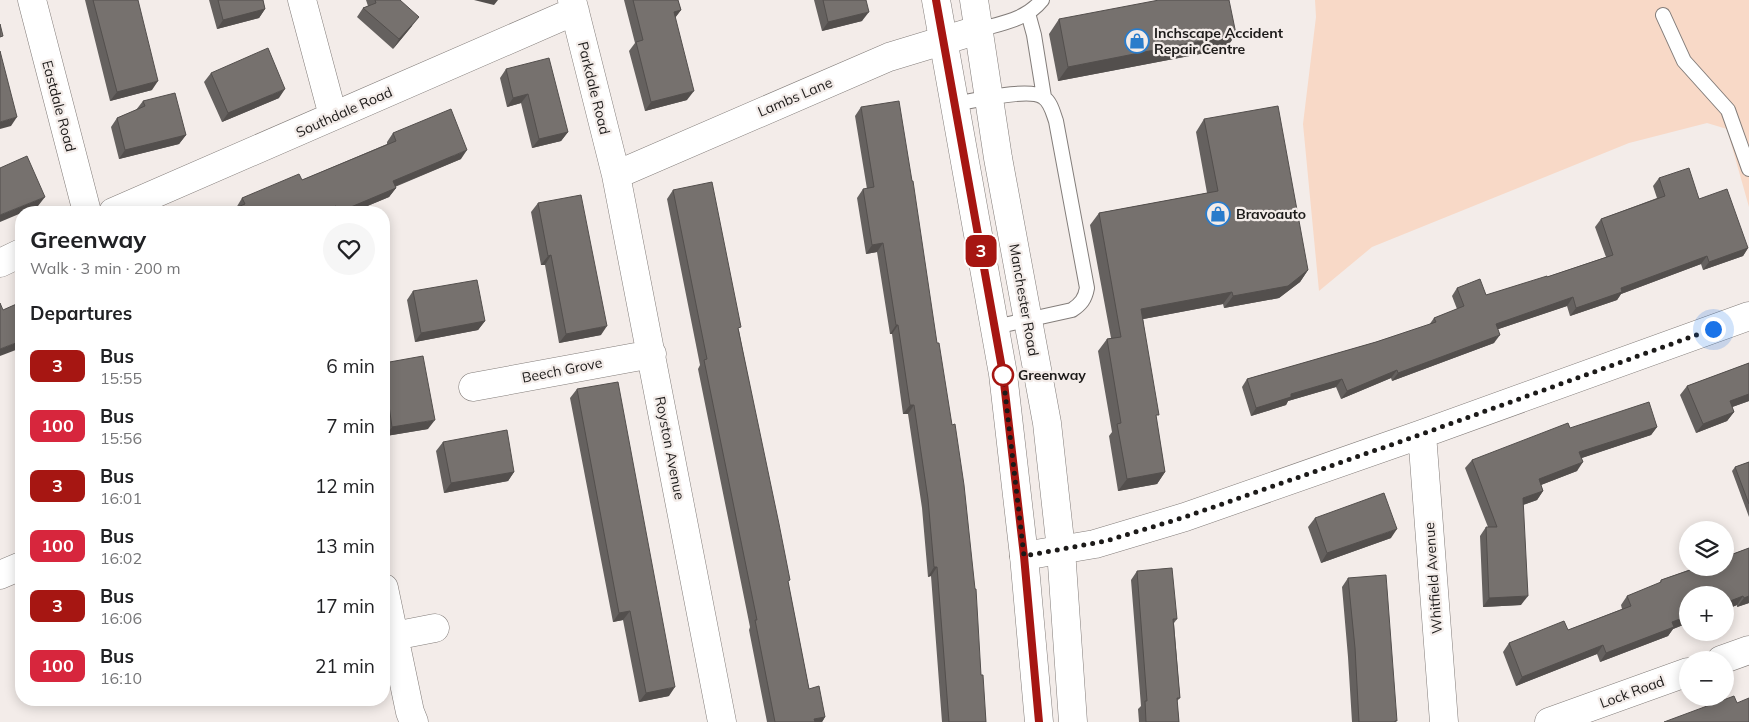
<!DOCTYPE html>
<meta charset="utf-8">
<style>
body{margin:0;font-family:Mulish,sans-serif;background:#f6f6f6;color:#202124;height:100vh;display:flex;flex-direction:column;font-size:19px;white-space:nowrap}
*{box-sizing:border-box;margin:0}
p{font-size:16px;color:#757577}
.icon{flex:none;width:28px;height:28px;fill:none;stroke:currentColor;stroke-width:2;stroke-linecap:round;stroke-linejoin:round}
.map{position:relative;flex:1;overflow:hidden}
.drawer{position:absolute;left:15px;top:206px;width:375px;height:500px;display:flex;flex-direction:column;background:#fff;border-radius:20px;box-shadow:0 2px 12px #0003}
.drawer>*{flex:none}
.badge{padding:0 10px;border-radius:8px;font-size:18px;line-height:32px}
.buttons{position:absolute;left:1679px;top:521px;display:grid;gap:10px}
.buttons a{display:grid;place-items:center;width:55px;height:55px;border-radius:50%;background:#fff;box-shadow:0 2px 12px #0003;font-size:25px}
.you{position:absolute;width:25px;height:25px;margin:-12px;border:4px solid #fff;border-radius:50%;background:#1a73e8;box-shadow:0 0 0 8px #1a73e833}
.map>.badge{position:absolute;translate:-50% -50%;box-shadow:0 0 0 2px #fff}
h2{padding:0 15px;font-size:19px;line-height:45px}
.round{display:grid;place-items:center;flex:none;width:52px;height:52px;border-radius:26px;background:#f6f6f6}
.head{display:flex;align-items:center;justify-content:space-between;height:85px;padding:0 15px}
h1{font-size:24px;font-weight:700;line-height:38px}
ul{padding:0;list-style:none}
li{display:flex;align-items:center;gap:15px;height:60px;padding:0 15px}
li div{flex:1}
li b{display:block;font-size:19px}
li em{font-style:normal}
li .badge{min-width:55px;font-weight:700;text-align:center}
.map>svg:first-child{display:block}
.green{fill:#f8d9c7}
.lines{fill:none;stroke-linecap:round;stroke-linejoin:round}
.service-casing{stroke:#837d7a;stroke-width:16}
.minor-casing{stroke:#837d7a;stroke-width:29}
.primary-casing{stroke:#837d7a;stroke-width:29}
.service{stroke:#fff;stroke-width:14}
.minor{stroke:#fff;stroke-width:28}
.primary{stroke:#fff;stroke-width:28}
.wall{fill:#65615f}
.shaded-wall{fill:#534f4d}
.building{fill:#76716e;stroke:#534f4d}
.line-casing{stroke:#fff;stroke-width:11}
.line{stroke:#a61612;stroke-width:8}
.walk{stroke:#1c1a19;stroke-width:5;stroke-dasharray:0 9}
.stop-dot{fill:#fff;stroke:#a61612;stroke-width:2.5}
.labels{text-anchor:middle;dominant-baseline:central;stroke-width:4.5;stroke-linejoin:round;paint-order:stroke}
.poi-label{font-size:14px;font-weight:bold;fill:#1c1a19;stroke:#f3ece9;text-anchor:start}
.street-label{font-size:14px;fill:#1c1a19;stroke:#f3ece9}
.stop-label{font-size:14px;font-weight:bold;fill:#1c1a19;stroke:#f3ece9;text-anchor:start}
</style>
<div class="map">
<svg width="1749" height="722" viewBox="0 0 1749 722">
<rect width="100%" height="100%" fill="#f3ece9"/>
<path class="green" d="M1315,0h434v207l-22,-78 -20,-6 -78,20 -257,104 -53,44 -16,-167 13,-107z"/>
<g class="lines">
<g class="service-casing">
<path id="service" d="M1028,13l6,22 10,62
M1663,15l21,46 44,49 21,59
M978,30c24,-7 48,-10 64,-30
M955,104c19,-3 73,-17 88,-7 8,5 10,16 13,24l31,167c-2,11 -6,16 -15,22l-77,17"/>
</g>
<g class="minor-casing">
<path id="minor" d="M32,0l55,212
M302,0l31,116
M572,0l44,175 106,547
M616,175l273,-118 89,-27
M113,212l462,-201
M0,263l21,-10
M473,387l179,-33
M1422,434l22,288
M1024,556l71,-12 90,-27 237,-83 327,-118
M0,575l21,-9
M384,588l26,124 4,10
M394,636l41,-8
M1721,660l28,-10
M1549,722l139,-50"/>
</g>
<g class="primary-casing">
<path id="primary" d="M936,0l67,374 21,182 15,166
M974,0l24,158 49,265 14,127 12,172"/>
</g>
<use href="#service" class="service"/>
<use href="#minor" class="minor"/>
<use href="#primary" class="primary"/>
</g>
<path class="wall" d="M85,0h53l14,90 -42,11z
M209,0h54l2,9 -6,9 -42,11z
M366,0h34l12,26 -19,23 -36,-32 6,-9 5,-2z
M624,0h54l3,10 -6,8 12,82 -42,11 -16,-60 6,-8z
M814,0h52l-4,21 -40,10z
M1059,19l167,30 -168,32 -9,-47z
M506,69l62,63 -7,9 -29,7 -11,-45 -14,4 -7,-29z
M211,73l68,25 -57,24 -18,-40z
M143,101l43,34 -7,9 -60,15 -8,-32 6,-9 19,-8z
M861,107l120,568 5,47h-44l-11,-146 -3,1 -6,-69 -14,-94h-5l-11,-80h-2l-13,-82 -11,2 -9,-56 6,-9h4l-12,-73z
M1204,119l104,151 -8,12 -21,16 -55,10 -1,-4 -80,15 13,99 9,54 -8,12 -39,7 -9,-55 3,-4 -14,-81 9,-12 4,-1 -21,-113 9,-12 108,-20 -11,-61z
M393,133l68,26 -66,28 1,1 -7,9 -36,15h-128l11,-4 6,-10 60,-18 85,-36v-2z
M1659,178l40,21 49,49 -5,8 -40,14 -2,-6 -80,30 -4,6 -47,16 -3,-10 -69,23 -4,14 -102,38 -1,-3 -50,21 -5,-12 -48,14 -2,4 -35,11 -9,-29 5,-8 129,-37 53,-17 5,-7 23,-9 -5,-13 5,-8 29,7 61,-18 59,-20 -11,-30 6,-8 56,-21 -4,-12z
M673,190l66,141 70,358 16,28 -3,5h-55l-18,-92 1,-3 -52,-258 2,-4 -33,-166z
M538,203l63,132 -42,8 -14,-78h-4l-10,-53z
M413,291l72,30 -7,9 -63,12 -8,-42z
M384,363l44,66 -42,7 -2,-15z
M1749,363v38l-17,6 2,5 -7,9 -31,12 -16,-38 7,-9z
M577,389l92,307 -30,6 -16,-82 -10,2 -43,-224z
M1657,427l-6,8 -70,23 -4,13 -36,14 2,6 -6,9 -14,5 -2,100 -38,2 -3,-71 6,-9h2l-23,-59 7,-8 98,-32z
M443,442l71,30 -6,9 -64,12 -8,-42z
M1749,462v55l-17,-46 3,-4z
M1315,518l76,20 -70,25 -13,-36z
M1749,548v55l-12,4v-2l-12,5v-15h-37v28l-15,6 -5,7 -68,26 -3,-8 -81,32 -13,-34 6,-9 59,-13 54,-21 -1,-4 6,-9 32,-12 2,-4z
M1137,571l40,48 -3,4 6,75 -3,3 2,21h-40l-1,-13 3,-3 -10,-126z
M1348,578l48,144h-44l-4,-65 -6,-70z"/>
<path class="shaded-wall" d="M474,0h24l-4,5z
M265,9l-6,9 -42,11 6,-9z
M681,10l-7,9v-7z
M869,12l-7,9 -40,10 6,-9z
M419,17l-7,9 -19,23 6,-10z
M1236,34l-10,15 -168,32 10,-14z
M158,81l-6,9 -42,11 7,-9z
M285,89l-6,9 -57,24 6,-9z
M694,91l-7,9 -42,11 6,-9z
M528,94l-7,9 -14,4 6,-9z
M17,117l-6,9 -11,3v-7z
M568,132l-7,9 -29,7 7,-9z
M186,135l-7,9 -60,15 6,-9z
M467,150l-6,9 -75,31 7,-9z
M396,188l-7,9 -36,15h-14z
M45,197l-7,9 -38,16v-7z
M336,206l-4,6h-11z
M883,243l-6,9 -11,2 6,-9z
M1748,248l-5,8 -40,14 6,-8z
M551,255l-6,10h-4l7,-9z
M1707,256l-6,8 -80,30 -4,6 -47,16 6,-8 45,-20z
M1308,270l-8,12 -21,16 -55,10 9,-12z
M1232,292l-9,12 -90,17 8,-12z
M1573,297l-6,9 -77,26 6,-8z
M485,321l-7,9 -63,12 6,-9z
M896,325h2l-6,9h-2z
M607,326l-6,9 -42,8 7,-9z
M1500,335l-6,8 -102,38 6,-8z
M21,341v7l-21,8v-7z
M1397,370l-6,8 -50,21 6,-8z
M1342,379l-6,8 -48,14 -2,4 -35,11 5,-8 35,-14z
M1749,394v7l-25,9 6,-9z
M910,405h4l-6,9h-5z
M1734,412l-7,9 -31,12 7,-9z
M435,420l-7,9 -42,7 6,-9z
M1657,427l-6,8 -78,26 6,-9z
M1583,462l-6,9 -44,17 6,-9z
M514,472l-6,9 -64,12 7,-10z
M1165,472l-8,12 -39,7 9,-12z
M1543,491l-6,9 -20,7 6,-9z
M1397,529l-6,9 -70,25 6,-10z
M934,567h3l-6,9 -3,1z
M1528,596l-7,9 -38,2 6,-9z
M1743,596l-6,9 -12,5v-7z
M1749,596v7l-12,4 7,-9z
M630,611l-7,9 -10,2 6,-9z
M1688,616v7l-15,6 -5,7 -68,26 6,-9 66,-31z
M1603,645l-6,9 -81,32 6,-9z
M675,687l-6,9 -30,6 7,-9z
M825,717l-3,5h-10l2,-3z"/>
<path class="building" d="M93,0h45l20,81 -41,11z
M218,0h45l2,9 -42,11z
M375,0h25l19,17 -20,22 -36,-31 13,-5z
M633,0h45l3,10 -7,2 20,79 -43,11 -15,-60 7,-2z
M823,0h43l3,12 -41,10z
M1159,0h70l7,34 -168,33 -9,-48z
M0,24l3,12 -3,1z
M268,48l17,41 -57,24 -17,-40z
M0,51l17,66 -17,5z
M549,58l19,74 -29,7 -11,-45 -15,4 -7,-29z
M175,93l11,42 -61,15 -8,-32 28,-12 -2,-5z
M899,101l13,80h1l24,162h2l13,82 3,-1 9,61 11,104h1l5,86h2l3,47h-37l-12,-155h-3l-6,-68 -14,-94h-4l-12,-80h-2l-13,-82 -11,2 -9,-56 11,-2 -13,-80z
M1278,106l30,164 -20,16 -55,10 -1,-4 -91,17 18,106h-3l9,57 -38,7 -10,-55 4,-1 -14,-84 14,-2 -22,-124 119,-22 -14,-72z
M451,109l16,41 -74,31 3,7 -57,24 -3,-6 -15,6h-96l20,-8 -3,-6 57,-24 3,6 94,-39 -3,-8z
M27,156l18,41 -45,18v-47z
M1689,168l10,31 28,-10 21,59 -39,14 -2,-6 -86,32 1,4 -46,16 -3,-11 -77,27 4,11 -102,38 -1,-3 -50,21 -5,-12 -51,15v3l-35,11 -9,-29 129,-37 60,-20 -2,-4 30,-12 -7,-18 23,-9 6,16 61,-19v1l66,-22 -12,-36 64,-23 -6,-18z
M712,182l29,145 -3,1 41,196 11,56 -2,1 21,108 10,-3 6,31 -11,2 1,3h-40l-20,-102h2l-53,-260 3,-1 -34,-169z
M581,195l26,131 -41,8 -15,-79 -3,1 -10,-53z
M477,280l8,41 -64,12 -8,-42z
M21,302v39l-21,8v-46l3,7z
M423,356l12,64 -43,7 -8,-57v-7z
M1749,363v31l-19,7 4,11 -31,12 -16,-38z
M618,382l57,305 -29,6 -16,-82 -11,2 -42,-224z
M1649,402l8,25 -78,25 4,10 -44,17 4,12 -20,7 5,98 -39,2 -3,-71h11l-25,-67 96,-37 2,5z
M507,430l7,42 -63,11 -8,-41z
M1749,462v42l-14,-37z
M1384,493l13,36 -70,24 -12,-35z
M1749,548v48l-5,2 -1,-2 -18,7v-8h-37v21l-16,6 2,5 -68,26 -3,-8 -81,32 -13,-34 55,-22 4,9 63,-24 -4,-10 34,-14v-2l35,-12h29v-11z
M1172,568l5,51h-4l7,79h-3l2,24h-33l-1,-21h2l-10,-130z
M1386,575l11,146h-2v1h-36l-4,-74 -7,-70z
M1734,696l3,7 12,-5v24h-85z"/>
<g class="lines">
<g class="line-casing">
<path id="line" d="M936,0l67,374 21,182 15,166"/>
</g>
<use href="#line" class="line"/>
<path class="walk" d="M1003,375l21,181 82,-15 79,-24 237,-83 291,-105"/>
</g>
<defs>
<g id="shop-ring" transform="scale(1.25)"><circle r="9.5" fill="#f3ece9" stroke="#2a7ccb" stroke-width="1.5"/><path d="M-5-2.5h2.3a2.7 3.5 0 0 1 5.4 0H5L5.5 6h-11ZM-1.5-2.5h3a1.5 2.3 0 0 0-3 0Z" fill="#2a7ccb"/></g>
</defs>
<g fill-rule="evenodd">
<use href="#shop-ring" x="1137" y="41"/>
<use href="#shop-ring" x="1218" y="214"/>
</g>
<circle class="stop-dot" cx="1003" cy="375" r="10"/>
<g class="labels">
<g class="poi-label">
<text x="1154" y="33">Inchscape Accident<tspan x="1154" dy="16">Repair Centre</tspan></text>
<text x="1236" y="214">Bravoauto</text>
</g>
<g class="street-label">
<text transform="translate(594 88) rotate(76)">Parkdale Road</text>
<text transform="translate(795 97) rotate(-23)">Lambs Lane</text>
<text transform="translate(59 106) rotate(75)">Eastdale Road</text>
<text transform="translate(344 112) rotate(-24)">Southdale Road</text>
<text transform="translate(1024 300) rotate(80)">Manchester Road</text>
<text transform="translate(562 370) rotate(-11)">Beech Grove</text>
<text transform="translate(670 448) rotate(79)">Royston Avenue</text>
<text transform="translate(1433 578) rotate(-94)">Whitfield Avenue</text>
<text transform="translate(1632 692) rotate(-20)">Lock Road</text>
</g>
<g class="stop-label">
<text x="1018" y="375">Greenway</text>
</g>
</g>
</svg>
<div class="buttons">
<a><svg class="icon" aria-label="layers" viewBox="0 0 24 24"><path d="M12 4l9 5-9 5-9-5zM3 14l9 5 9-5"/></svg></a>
<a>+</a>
<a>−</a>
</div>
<div class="you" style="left:1713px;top:329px"></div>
<b class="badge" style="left:981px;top:251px;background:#a61612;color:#fff">3</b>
<section class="drawer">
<div class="head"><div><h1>Greenway</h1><p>Walk · 3 min · 200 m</p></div><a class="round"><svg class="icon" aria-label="heart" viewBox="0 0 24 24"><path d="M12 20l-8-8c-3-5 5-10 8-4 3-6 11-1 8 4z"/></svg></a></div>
<h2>Departures</h2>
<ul>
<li><span class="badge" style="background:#a61612;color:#fff">3</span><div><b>Bus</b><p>15:55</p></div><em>6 min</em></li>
<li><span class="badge" style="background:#d7263d;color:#fff">100</span><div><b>Bus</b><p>15:56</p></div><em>7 min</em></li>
<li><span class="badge" style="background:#a61612;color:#fff">3</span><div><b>Bus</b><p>16:01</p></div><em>12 min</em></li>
<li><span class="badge" style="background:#d7263d;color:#fff">100</span><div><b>Bus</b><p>16:02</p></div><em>13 min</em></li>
<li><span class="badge" style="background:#a61612;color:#fff">3</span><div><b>Bus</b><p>16:06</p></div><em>17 min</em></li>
<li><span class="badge" style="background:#d7263d;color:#fff">100</span><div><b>Bus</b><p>16:10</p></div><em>21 min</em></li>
</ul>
</section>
</div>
